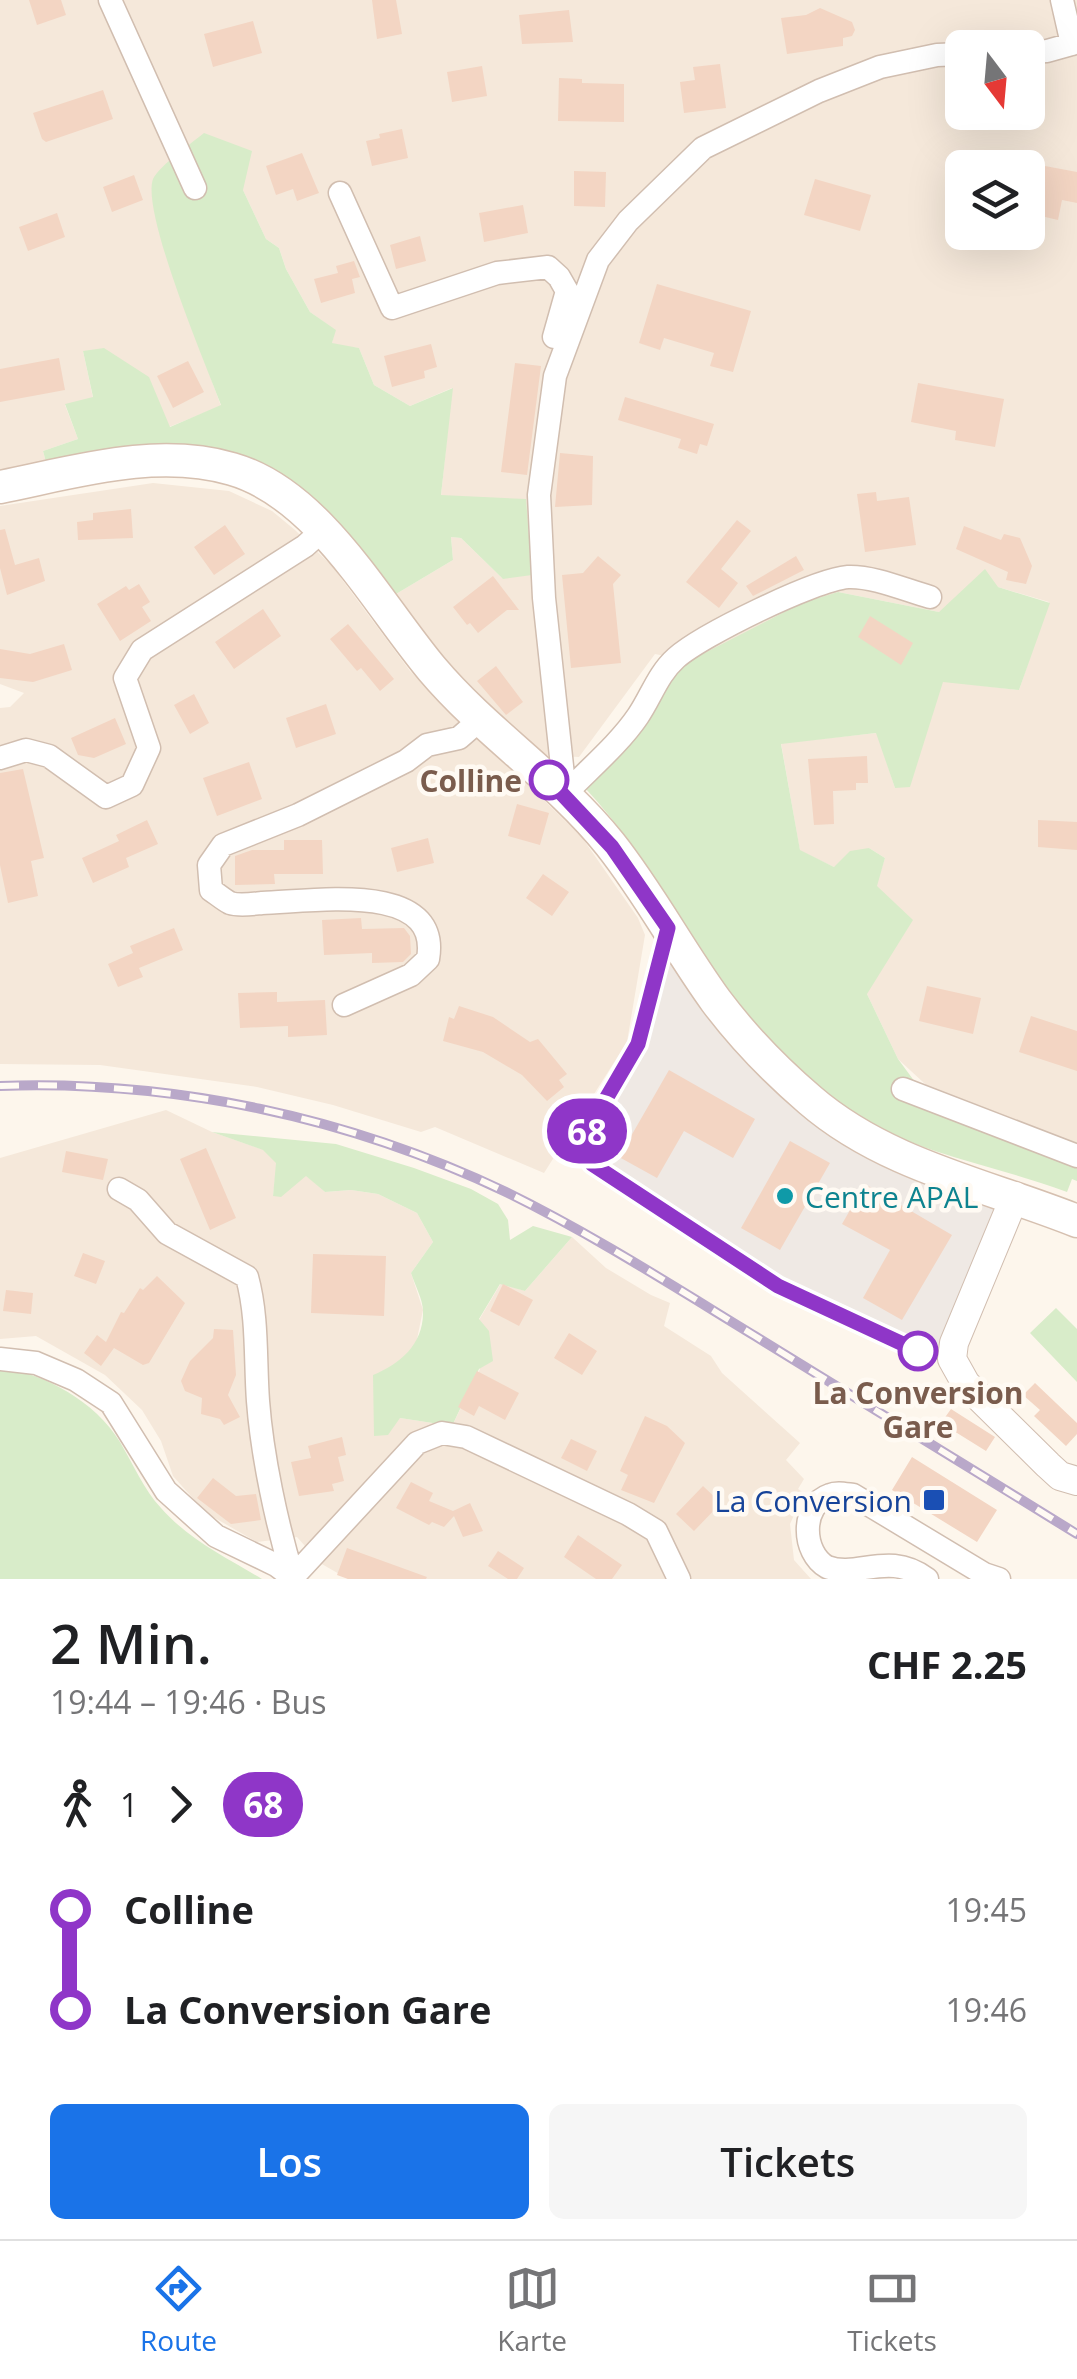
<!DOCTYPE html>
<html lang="de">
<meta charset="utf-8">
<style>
body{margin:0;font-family:"Open Sans",sans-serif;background:#f6f6f6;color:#202124;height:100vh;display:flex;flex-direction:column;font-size:38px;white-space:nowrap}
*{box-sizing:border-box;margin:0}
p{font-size:32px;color:#757577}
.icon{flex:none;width:55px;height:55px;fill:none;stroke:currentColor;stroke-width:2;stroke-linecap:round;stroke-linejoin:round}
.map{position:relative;height:1579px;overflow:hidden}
.details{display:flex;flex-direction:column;background:#fff;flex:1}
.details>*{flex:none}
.badge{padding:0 20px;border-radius:32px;font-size:35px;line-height:65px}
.needle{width:65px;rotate:164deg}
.fabs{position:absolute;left:945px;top:30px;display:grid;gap:20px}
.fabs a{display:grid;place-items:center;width:100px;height:100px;border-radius:15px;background:#fff;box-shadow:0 10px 40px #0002;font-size:50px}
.map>.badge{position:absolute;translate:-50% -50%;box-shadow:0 0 0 5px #fff}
.legs{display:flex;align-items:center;gap:15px;height:110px;padding:0 50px;font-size:32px}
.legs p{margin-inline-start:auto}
.headline{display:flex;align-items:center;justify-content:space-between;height:170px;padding:0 50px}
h1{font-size:55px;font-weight:600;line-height:75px}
.action{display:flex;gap:20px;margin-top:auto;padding:20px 50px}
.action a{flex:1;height:115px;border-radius:15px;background:#1a73e8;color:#fff;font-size:40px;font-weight:600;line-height:115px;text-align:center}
.action a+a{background:#f6f6f6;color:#202124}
ul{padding:0 50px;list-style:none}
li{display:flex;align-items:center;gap:35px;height:100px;font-size:38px}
li i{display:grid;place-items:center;width:15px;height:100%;margin:0 12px;background:currentColor}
li i::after{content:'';width:25px;height:25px;margin:-12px;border:8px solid;border-radius:50%;background:#fff}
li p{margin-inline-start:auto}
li:first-child i{background:linear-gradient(#0000 50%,currentColor 0)}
li:last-child i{background:linear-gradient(currentColor 50%,#0000 0)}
.dock{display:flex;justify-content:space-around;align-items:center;height:140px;border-top:2px solid #e0e0e0;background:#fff;font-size:28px;color:#757577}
.dock a{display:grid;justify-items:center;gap:5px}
.dock .on{color:#1a73e8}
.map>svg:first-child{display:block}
.residential{fill:#f5e8da;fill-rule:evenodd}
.industrial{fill:#efe9e4}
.green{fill:#d8ecc9}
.building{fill:#f3d5c3}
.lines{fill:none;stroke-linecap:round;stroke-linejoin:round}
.minor-casing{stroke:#d1beb0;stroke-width:25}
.tertiary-casing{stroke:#d1beb0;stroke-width:30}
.secondary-casing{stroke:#d6c0b0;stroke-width:35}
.minor{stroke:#fff;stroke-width:22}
.tertiary{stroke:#fff;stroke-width:28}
.secondary{stroke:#fff;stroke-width:32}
.rail-casing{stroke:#b9a8c9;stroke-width:10}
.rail{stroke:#fffaf3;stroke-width:6;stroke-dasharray:19;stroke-linecap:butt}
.line-1-casing{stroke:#fff;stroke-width:22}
.line-1{stroke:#8f36c8;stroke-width:15}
.stop-1-dot{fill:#fff;stroke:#8f36c8;stroke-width:5}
.culture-dot{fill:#0f9aa8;stroke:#fffaf3;stroke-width:4}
.transit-dot{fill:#1a4fb4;stroke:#fffaf3;stroke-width:4}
.labels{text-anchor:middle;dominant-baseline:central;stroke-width:9;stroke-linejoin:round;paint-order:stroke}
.stop-label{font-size:30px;font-weight:bold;fill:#7a5c4d;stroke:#fffaf3;text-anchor:end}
.culture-label{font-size:30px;fill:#0d838f;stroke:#fffaf3;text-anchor:start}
.transit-label{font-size:30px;fill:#164399;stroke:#fffaf3;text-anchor:end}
</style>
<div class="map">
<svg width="1077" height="1579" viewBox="0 0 1077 1579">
<rect width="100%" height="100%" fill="#fdf6ec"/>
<path class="residential" d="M0,0h1077v1152l-140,-57 -39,-36 -31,-65 9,-108 9,-28 -16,-10 -35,19 -34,-16 -19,-108 96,-10 18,55 48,-107 76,9 30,-88 -51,-15 -59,25 -101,-20 -149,69 -34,-7 -76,103 -38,-2 -117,-116 -28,-45 57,-34 -2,-23 10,1 42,41 -62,-83 11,-108 -42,18 -36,-21 -15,-37 -23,-2 -4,-3 3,-13 -25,-18 -24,-43 -7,-21 -13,-9 -23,-49 -74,74 52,142 -52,21 -86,-76 10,47 -28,7 13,34 -35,12 3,11 -46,9zM962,48h66v64h-66zM962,168h66v64h-66z
M153,483l76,8 43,20 23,19 37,36 78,105 171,165 57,82 7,17 -18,107 -83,131 -109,-46 -14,5 -88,-27 -76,-18 -157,-22 -100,-1v-356l10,-1 14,-14 -24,-9v-178z
M166,1110l46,22 52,18 13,13 -4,33h8l25,-21 19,17 26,-2 27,4 39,19 16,29 -22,31 12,37 -7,34 -22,23 6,51 52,8 28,-57 -1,-49 22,-37 24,8 47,-54 34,31 45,27 19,8 -6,23 47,30 11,17 78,70 -14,17 18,19 -6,10 6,4 -14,31 4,36 17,19h-463l-28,-16 -23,-26 -40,5 -51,-29 -33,-37 -12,-35 -19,-31 -37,-35 -69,-39 -36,3v-181z"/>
<path class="industrial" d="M662,945l150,157 203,94 -63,163 -19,-1 -156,-72 -185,-122 -7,-15v-16l53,-89z"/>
<path class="green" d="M204,133l48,18 -9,39 23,49 13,9 7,21 24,43 26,18 -4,13 27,5 15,37 36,21 43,-18 -12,107 85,4 6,76 -29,4 -42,-41 -10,-1 2,23 -57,34 -48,-61 -44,-38 -36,-25 -222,-8 -3,-11 35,-12 -13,-35 28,-7 -10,-46 21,-3 45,29 21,50 51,-22c-15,-40 -80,-193 -68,-226 6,-13 39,-36 51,-46z
M985,569l13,18 52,16 -31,87 -76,-8 -33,105 -15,1 -19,-55 -95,11 19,106 34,17 16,-16 19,-3 16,10 -8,28 36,34 -46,74 31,65 37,50 142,57v15l-5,-2 -5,13c-69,-26 -145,-37 -209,-75 -127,-75 -175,-224 -272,-328l21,-29 39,-35 26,-48 17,-16 113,-58 36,-11 101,20z
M212,1132l124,12 78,24 57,21 27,15 10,16 2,20 23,-14 39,11 -47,54 -25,-7 -21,35 10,12 4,30 -14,8 -27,57 -52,-8 -12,17 -14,1 -1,-61c27,-11 51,-31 50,-64 0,-11 -8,-26 -12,-38l22,-31 -16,-29 -39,-19 -27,-4 -26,2 -19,-16 -25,21 -8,-1 3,-33 -13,-13z
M1056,1308l21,21v53l-47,-49z
M0,1366c47,10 94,34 120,76 13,22 24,48 41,66 27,31 66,50 101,71h-262z"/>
<path class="building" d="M29,0h32l5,15 -29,10z
M372,0h24l6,34 -25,5z
M820,8l32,14 3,8 -3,6 -9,2v8l-56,8 -6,-36 25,-3z
M569,10l4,32 -51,2 -3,-29z
M253,21l9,32 -49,14 -9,-33z
M720,64l6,44 -42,5 -4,-31 15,-2 -2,-13z
M482,66l5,30 -35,6 -5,-30z
M559,78l23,1v4l42,1v38l-66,-1z
M103,90l10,29 -67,23 -4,-3 -9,-26z
M402,129l6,29 -36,8 -6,-25 14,-3 -1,-4z
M302,153l17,40 -22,8 -4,-12 -17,6 -10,-29z
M1045,166l32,6v31l-15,-3 -4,20 -17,-4 4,-20 -11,-2 5,-24 5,2z
M574,171l32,1 -1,35 -31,-1z
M134,175l9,25 -31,12 -9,-25z
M815,179l56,16 -11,36 -56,-16z
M523,205l5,28 -44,9 -5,-29z
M57,213l8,24 -37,14 -9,-24z
M420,236l6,25 -30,8 -6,-24z
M354,261l6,16 -8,2 3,14 -34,10 -7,-24 24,-6 -2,-7z
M657,284l94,27 -18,61 -23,-6 4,-13 -50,-15 -4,12 -21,-7z
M431,344l6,23 -13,4 1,7 -33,9 -8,-31z
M59,358l6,32 -65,12v-33z
M188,361l16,31 -31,16 -16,-32z
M515,363l26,3 -14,109 -26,-3z
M918,383l86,16 -9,48 -40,-7 1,-9 -45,-9z
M625,397l89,27 -7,22 -7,-2 -3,10 -19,-6 3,-9 -63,-19z
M560,453l33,3 -1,49 -37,2z
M876,492l1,9 32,-4 7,48 -51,7 -8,-58z
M131,509l2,29 -55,2 -1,-18 16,-2v-7z
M737,520l14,11 -30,38 17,14 -19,25 -33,-26z
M225,525l20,29 -31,21 -20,-28z
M964,526l37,14 3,-6 16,4 12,28 -6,18 -20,-4 2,-8 -52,-23z
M5,529l10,36 24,-7 6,23 -38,14 -7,-27v-38z
M598,556l23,19 -8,9 8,79 -50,5 -9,-93 21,-2z
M796,556l8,14 -51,26 -7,-10z
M493,576l26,34h-12l-29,23 -8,-10 -3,2 -14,-18z
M139,584l11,18 -8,5 9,14 -31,20 -23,-37 29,-18 3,4z
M263,609l18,27 -47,33 -19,-27z
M870,616l43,27 -12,22 -43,-28z
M348,624l46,55 -14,12 -19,-23 -4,3 -27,-32z
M64,644l8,26 -39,12 -33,-4v-29l30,5z
M496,666l27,36 -17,13 -29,-34z
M194,694l15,29 -19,11 -16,-29z
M326,704l10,30 -40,14 -10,-30z
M115,718l11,26 -32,14 -16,-3 -7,-17z
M867,756l1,27h-12v7l-23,1 1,33 -20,1 -6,-66z
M249,762l13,37 -45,17 -14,-38z
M23,769l21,89 -13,3 7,35 -30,7 -8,-38v-92z
M517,804l32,9 -9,32 -32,-9z
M147,820l11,24 -32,14 3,9 -36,16 -11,-25 37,-17 -3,-6z
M1038,820l39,2v28l-39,-3z
M428,838l6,25 -37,9 -6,-24z
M284,840h38l1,34h-49l1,10 -40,1v-29l17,-6h32z
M543,874l26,18 -17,24 -26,-18z
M361,918l1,11 42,-1 6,8 1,18 -8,8 -31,1v-10l-48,2 -2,-35z
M174,928l9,22 -44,18 4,9 -25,10 -10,-23 25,-11 -3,-7z
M927,986l54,12 -8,36 -54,-13z
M277,992v10l48,-2 2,35 -39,2v-11l-48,2 -2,-35z
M459,1006l34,11 37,25 8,-3 29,35 -8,6 5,7 -17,14 -25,-26 -39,-23 -40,-11 6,-24 5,2z
M1031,1016l46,15v40l-58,-19z
M669,1070l86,49 -22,39 -49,-27 -27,47 -38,-21z
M790,1141l40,22 -50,87 -39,-22z
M206,1148l30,70 -26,12 -30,-71z
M66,1151l42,8 -5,21 -41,-8z
M865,1184l87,51 -50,85 -39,-22 27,-48 -48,-26z
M83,1253l22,8 -9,23 -22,-8z
M313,1254l73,2 -2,60 -73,-3z
M157,1276l28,27 -36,60 -6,2 -29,-17 -13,18 -17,-13 13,-18 9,7 15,-30 3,1 16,-25 3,2z
M503,1284l30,16 -14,26 -29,-15z
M6,1290l27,3 -2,21 -28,-3z
M214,1329l19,1 3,45 -8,20 12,22 -16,8 -4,-6 -19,-5 1,-16 -17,-7 -4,-10 9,-20 23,-23z
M569,1333l28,18 -15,24 -28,-17z
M477,1371l42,22 -14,27 -26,-14 -5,10 -16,-9z
M1035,1383l42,40v11l-11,12 -32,-30 6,-6 -17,-15z
M951,1409l44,28 -9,14 -45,-28z
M645,1416l22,10 18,17 -31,60 -33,-13 7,-15 -8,-4z
M342,1437l4,18 -8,2 6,24 -12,3 2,7 -35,5 -8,-34 20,-4 -3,-12z
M571,1439l26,12 -10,20 -26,-13z
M912,1457l85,53 -20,32 -85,-52z
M213,1478l23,18 20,-2 5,26 -30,4 -34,-26z
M411,1482l22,11 -4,8 24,10 17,-8 13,28 -20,6 -9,-21 -10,11 -12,-5 -3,3 -33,-17z
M703,1486l18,17 -27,28 -18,-17z
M578,1535l44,30 -10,14h-16l-32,-22z
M347,1548l80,29 -1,2h-78l-11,-4z
M498,1551l26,17 -7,11h-9l-20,-13z"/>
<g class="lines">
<g class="minor-casing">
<path id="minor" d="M110,0l85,188
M1062,0l10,44
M1028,52l19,-1 25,-7
M340,193l52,115 105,-35 51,-6 11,10 8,14 -13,46
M0,758l26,-8 23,6 57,41 26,-12 17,-37 -24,-70 17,-28 163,-104 19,-17
M565,794l-21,-196 -5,-103 16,-119 43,-116 30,-39 75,-73 116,-57 61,-24 57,-12 25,-1
M565,794c24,-25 54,-50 73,-78 13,-19 20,-42 38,-58 26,-23 138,-78 172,-81 26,-1 57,13 82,20
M344,1005l67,-30 17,-16c14,-80 -119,-57 -166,-56 -10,1 -23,3 -32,0 -6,-3 -13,-9 -19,-13l-2,-25 14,-20 75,-30 108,-54 21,-16 32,-7 23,-20
M903,1089l174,67
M119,1189l19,11 29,33 80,44c11,40 8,83 11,124 4,54 19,125 35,176
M0,1359l36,4 40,17 35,23 55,88 50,45 60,29 19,14
M293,1577l124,-134 25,-10 24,4 162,77 28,17 23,48
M927,1579c-39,-29 -69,0 -100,-12 -25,-14 -27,-62 3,-72 7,-3 15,-1 23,0l131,79 15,5"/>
</g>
<g class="tertiary-casing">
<path id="tertiary" d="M1015,1196l-61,147 -2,16 14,25 82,81 12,11 17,5"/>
</g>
<g class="secondary-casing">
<path id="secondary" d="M0,487c75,-15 156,-40 232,-18 87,25 144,133 200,200 54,64 126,110 178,175 39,49 69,106 106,157 27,36 59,69 94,99 75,65 177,85 267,121"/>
</g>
<use href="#minor" class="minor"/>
<use href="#tertiary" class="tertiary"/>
<use href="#secondary" class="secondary"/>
<g class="rail-casing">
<path id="rail" d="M0,1086c174,-6 349,31 506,106 86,42 167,94 249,144 107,66 215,132 322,198"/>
</g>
<use href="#rail" class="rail"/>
</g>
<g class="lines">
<g class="line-1-casing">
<path id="line-1" d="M549,780l63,67 56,81 -30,116 -52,89 -2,16 8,15 186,122 140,65"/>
</g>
<use href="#line-1" class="line-1"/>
</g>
<g class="stop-1-dot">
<circle cx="549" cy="780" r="18"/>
<circle cx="918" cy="1351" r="18"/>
</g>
<circle class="culture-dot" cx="785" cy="1196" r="10"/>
<rect class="transit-dot" x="922" y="1488" width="24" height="24" rx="5"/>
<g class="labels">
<g class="stop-label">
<text x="522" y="780">Colline</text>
<text x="918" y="1392" text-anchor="middle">La Conversion<tspan x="918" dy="34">Gare</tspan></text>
</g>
<g class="culture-label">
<text x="805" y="1196">Centre APAL</text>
</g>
<g class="transit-label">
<text x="912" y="1500">La Conversion</text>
</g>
</g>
</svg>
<div class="fabs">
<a><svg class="needle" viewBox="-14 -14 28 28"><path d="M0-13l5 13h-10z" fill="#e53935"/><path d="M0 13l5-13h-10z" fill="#757577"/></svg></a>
<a><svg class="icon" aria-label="layers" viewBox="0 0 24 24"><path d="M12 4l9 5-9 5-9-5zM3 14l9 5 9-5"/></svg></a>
</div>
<b class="badge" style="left:587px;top:1131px;background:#8f36c8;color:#fff">68</b>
</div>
<section class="details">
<div class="headline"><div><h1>2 Min.</h1><p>19:44 – 19:46 · Bus</p></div><b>CHF 2.25</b></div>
<div class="legs"><svg class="icon" aria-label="walk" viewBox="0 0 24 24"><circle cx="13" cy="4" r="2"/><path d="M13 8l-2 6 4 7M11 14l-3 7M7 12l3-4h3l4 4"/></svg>1<svg class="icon" aria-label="forward" viewBox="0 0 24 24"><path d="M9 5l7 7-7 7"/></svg><b class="badge" style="background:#8f36c8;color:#fff">68</b></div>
<ul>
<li><i style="color:#8f36c8"></i><b>Colline</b><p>19:45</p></li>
<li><i style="color:#8f36c8"></i><b>La Conversion Gare</b><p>19:46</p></li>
</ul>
<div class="action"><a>Los</a><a>Tickets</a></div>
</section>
<nav class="dock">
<a class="on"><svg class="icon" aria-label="directions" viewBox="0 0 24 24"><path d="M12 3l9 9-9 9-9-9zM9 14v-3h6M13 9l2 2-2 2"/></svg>Route</a>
<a><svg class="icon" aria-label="map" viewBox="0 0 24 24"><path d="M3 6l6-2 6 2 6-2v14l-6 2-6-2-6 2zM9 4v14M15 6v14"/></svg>Karte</a>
<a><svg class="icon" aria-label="tickets" viewBox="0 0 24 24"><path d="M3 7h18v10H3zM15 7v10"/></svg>Tickets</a>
</nav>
